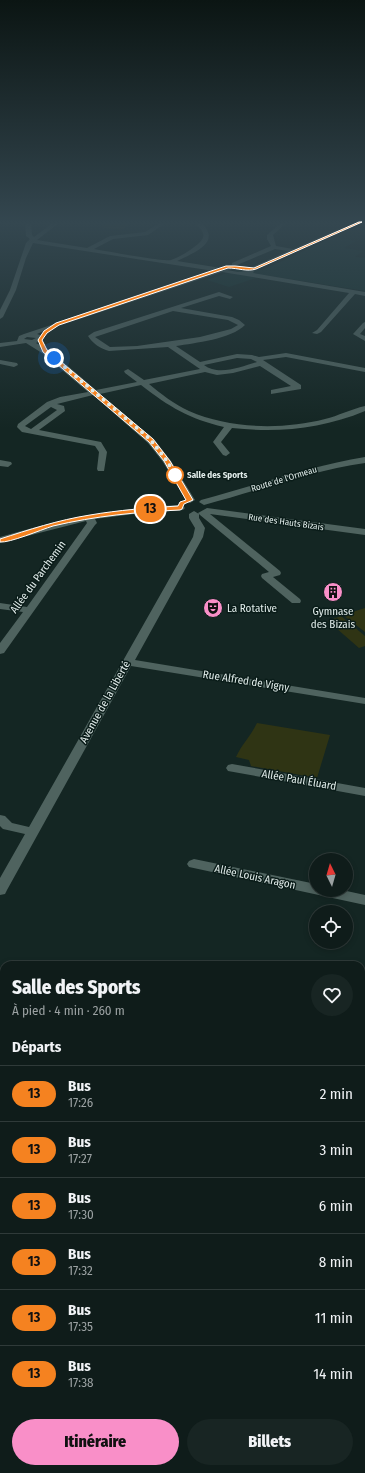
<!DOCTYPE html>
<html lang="fr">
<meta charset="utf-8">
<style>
body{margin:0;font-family:"Fira Sans Condensed",sans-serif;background:#182523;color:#f1f3f6;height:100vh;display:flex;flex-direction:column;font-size:15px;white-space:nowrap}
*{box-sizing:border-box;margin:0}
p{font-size:13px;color:#9ba1a2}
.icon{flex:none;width:22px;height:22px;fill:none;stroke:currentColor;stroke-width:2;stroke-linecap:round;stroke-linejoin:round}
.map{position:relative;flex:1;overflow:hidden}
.panel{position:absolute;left:0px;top:961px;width:365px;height:512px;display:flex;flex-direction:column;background:#0f1c1a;border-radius:12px 12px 0 0;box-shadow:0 2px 6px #0003,0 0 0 1px #2f3a39}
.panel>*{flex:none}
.badge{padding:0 8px;border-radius:13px;font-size:14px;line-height:26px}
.needle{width:26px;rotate:355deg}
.controls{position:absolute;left:309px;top:853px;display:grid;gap:8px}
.controls a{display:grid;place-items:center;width:44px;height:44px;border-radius:50%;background:#0f1c1a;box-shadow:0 2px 6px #0003,0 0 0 1px #2f3a39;font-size:20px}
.you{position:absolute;width:20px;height:20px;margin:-10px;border:3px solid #fff;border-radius:50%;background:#1a73e8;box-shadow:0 0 0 6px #1a73e833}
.map>.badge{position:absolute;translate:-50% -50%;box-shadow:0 0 0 2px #fff}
h2{padding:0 12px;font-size:15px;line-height:36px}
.round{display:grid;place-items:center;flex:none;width:42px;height:42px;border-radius:21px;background:#182523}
.overview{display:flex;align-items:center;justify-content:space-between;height:68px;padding:0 12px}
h1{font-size:19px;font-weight:800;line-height:30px}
.cta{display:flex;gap:8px;margin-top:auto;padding:8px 12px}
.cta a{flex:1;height:46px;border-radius:24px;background:#f98fc8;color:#111;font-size:16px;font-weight:800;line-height:46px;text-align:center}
.cta a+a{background:#182523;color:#f1f3f6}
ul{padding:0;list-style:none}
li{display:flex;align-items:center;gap:12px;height:56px;padding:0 12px;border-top:1px solid #2f3a39}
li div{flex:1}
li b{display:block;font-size:15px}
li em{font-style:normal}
li .badge{min-width:44px;font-weight:700;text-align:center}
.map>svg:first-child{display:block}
.built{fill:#15312d}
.green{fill:#2f3414}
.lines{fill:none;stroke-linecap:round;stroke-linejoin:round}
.minor{fill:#4f635f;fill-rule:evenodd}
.line{fill:#f58220;stroke:#fff}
.walk{stroke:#e1ecea;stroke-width:4;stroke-dasharray:0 7.2}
.stop-dot{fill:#fff;stroke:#f58220;stroke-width:2}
.labels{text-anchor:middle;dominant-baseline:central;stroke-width:3;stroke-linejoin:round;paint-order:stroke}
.far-stop-label{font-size:9px;font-weight:bold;fill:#e1ecea;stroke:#0a1c19;text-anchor:start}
.far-street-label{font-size:9px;fill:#e1ecea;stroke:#0a1c19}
.street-label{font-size:11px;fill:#e1ecea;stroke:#0a1c19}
.poi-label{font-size:11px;fill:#e1ecea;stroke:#0a1c19;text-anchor:start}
</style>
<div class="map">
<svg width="365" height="1473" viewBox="0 0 365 1473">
<rect width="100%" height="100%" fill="#142623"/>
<path class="built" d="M334,237l22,4 -12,7 19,3 -8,6 10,1v33l-100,-16 -36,12 -22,-7 29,-10h27z"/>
<path class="green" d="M108,222h26l-13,8 -21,-3z
M365,608v24l-22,-17z
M341,616l24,20v10l-6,2 -31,-27z
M257,723l73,12 -13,43 -66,-12 -2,-6 -13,-3c6,-13 14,-20 21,-34z"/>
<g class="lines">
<path class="minor" d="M25,222h6l1,13 2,2 20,-15h6l-23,18 50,8 23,-12 35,-4 16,-10h6l-19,13 -35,4 -19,10c12,2 70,13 77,11 9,-3 20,-10 27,-16 11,-9 3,-15 -4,-22h6c24,20 -7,31 -23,39l44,7 11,-3v-2l39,-17 -4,-7v-4l15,-13h5l-14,13 3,11 17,3 61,-27h8l-107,48 -2,3 112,19v4l-10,-2 -34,38 -4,2 -5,-1 5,-3 32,-37 -127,-21 -176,58 -9,4 6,2 1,3 -8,4 12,6 48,41 41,-8 -12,-9 -1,-2 4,-2 16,11 56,-11 -32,-22 -59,4c-8,-2 -17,-8 -21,-15l6,-4 125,-40 14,5 -3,2 -11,-3 -38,12 51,9 7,3 6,5c-14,14 -50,18 -69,21l24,16 37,-8 15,1 7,2 27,-4 79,15v4l-79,-15 -23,3 38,25v4l-30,5v-4l20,-4 -31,-20 -27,7 -16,2 -12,-3 -56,12c12,10 25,20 40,27 41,18 93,19 136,8 13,-3 26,-10 40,-13v5c-43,18 -87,22 -133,17l-11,14 9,11 -4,3 -3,-1 -10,-13 11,-15c-34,-8 -55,-20 -83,-42l-41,9 54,45 17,22 24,39 -5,3 -3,-1 -24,-40 -15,-19 -55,-48 -36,9 7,2 1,5 -26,19 62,12 6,10 -3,19h-6l-1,-2 2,-17 -4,-6 -73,-14 -5,-5 1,-3 29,-22 13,-5 28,-5 -46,-39 -16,-10 -26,4v-4l17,-2 2,-5 5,-2 190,-63 -181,-28 -7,15 -10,32 -13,27 -3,2v-9l10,-20 16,-47 4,-4 -4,-3zM275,249l13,2 -38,17 -13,-3zM233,269l15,2 -10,1 -11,-2zM173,311l55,9 10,5 -7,4 -31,8 -63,9 -27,1 -15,-10zM27,337l9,1 -4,2 -8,-1zM237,358l14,1 6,3c-16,5 -39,14 -53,3zM51,407l6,3 -26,19 -6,-3z
M365,322v6l-5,6 5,2v5l-12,-7 10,-11z
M0,360l17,3 1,2 -4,2 -14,-3z
M365,457v6c-55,8 -107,28 -161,42l-5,-3 2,-2c54,-14 108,-34 164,-43z
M0,460l11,2 1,2 -4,3 -8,-1z
M180,505l3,1 2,2 -2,2 -49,4 -39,5 2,4 -2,2 -91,128 -4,1v-11l23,-31 -23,-3v-6l27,4 60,-84 -1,-2 -86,22v-6c61,-18 117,-29 180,-32z
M207,508l158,21v6l-155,-21 70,57 1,2 -1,2 -7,2 27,22 1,2 -1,2h-8l-30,-25 -1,-2 1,-2 7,-2 -69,-57 -2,-2z
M194,511l5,3v4l6,10 -2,9 -68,123 230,38v6l-234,-38 -124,224 -2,4 -5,1v-17l25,-44 -22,-5 -3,-3v-11l5,1 7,7 17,4 164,-290 2,-9 -6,-10v-4z
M232,764l133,24v8l-137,-25 -2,-3 2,-3z
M194,859l122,25v6h26l23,5v10l-176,-38 -2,-3 2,-3z
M361,1022l4,1v12l-4,-1z
M0,1129h4v14h-4z
M361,1170l4,1v16l-4,-1z
M4,1289v18l-4,1v-18z
M150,1469h22l-2,4h-22z
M265,1469h29l2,4h-29z"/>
</g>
<linearGradient id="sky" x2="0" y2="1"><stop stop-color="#0b1513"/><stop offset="0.52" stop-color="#344750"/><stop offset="1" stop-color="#344750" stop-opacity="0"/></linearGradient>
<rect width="365" height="429" fill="url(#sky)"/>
<path class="line" d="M359,222h3l-106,47c-9,3 -18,-1 -28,-1l-169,57 -12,8 -5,7 5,10 106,89 17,22 23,39 -9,4 -2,5 -2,1c-43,2 -85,6 -127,16 -13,4 -43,17 -53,16v-3c28,-9 58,-19 90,-24 29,-5 58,-7 88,-9l2,-4 6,-2 -22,-39 -15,-19 -106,-90 -5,-12 6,-9 12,-8 170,-57h9l19,2z"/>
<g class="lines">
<path class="walk" d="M54,358l96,81 17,22 8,14"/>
</g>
<defs>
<g id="building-disc" transform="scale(1)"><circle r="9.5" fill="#f98fc8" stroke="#0a1c19"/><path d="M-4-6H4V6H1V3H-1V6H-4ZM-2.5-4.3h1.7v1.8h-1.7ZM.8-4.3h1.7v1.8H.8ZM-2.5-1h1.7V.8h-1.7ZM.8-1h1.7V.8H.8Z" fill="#111"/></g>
<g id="theatre-disc" transform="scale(1)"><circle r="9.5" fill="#f98fc8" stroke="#0a1c19"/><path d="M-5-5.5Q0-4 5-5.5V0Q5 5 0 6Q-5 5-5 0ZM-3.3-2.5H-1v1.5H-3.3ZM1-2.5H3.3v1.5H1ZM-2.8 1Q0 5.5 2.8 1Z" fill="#111"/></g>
</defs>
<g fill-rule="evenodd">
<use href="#building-disc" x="333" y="592"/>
<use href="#theatre-disc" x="213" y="608"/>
</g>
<circle class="stop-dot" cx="175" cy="475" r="8"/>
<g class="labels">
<g class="far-stop-label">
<text x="187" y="475">Salle des Sports</text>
</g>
<g class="far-street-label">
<text transform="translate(284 479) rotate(-17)">Route de l'Ormeau</text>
<text transform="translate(286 522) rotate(8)">Rue des Hauts Bizais</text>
</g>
<g class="street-label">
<text transform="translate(38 577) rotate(-54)">Allée du Parchemin</text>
<text transform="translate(246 681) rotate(9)">Rue Alfred de Vigny</text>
<text transform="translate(105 702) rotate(-61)">Avenue de la Liberté</text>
<text transform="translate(299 780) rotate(10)">Allée Paul Éluard</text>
<text transform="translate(255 877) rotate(12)">Allée Louis Aragon</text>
</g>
<g class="poi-label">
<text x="227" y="608">La Rotative</text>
<text x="333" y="611" text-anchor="middle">Gymnase<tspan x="333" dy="13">des Bizais</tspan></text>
</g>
</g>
</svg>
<div class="controls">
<a><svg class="needle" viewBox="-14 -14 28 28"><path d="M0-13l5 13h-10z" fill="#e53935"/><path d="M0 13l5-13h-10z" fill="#9ba1a2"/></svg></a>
<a><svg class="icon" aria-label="locate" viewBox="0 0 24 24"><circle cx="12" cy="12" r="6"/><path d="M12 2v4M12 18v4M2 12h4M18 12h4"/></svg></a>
</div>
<div class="you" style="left:54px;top:358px"></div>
<b class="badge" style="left:150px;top:509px;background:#f58220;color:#111">13</b>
<section class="panel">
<div class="overview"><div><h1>Salle des Sports</h1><p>À pied · 4 min · 260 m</p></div><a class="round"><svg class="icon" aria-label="heart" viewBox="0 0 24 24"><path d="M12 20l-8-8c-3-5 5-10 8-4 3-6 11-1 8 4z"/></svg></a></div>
<h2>Départs</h2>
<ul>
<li><span class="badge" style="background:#f58220;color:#111">13</span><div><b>Bus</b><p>17:26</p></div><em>2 min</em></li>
<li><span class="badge" style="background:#f58220;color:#111">13</span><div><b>Bus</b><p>17:27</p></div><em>3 min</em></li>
<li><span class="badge" style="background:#f58220;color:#111">13</span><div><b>Bus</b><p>17:30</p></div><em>6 min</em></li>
<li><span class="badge" style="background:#f58220;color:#111">13</span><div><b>Bus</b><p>17:32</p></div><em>8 min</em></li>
<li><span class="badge" style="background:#f58220;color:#111">13</span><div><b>Bus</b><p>17:35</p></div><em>11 min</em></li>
<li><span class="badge" style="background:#f58220;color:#111">13</span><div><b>Bus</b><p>17:38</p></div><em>14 min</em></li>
</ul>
<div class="cta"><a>Itinéraire</a><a>Billets</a></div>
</section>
</div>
